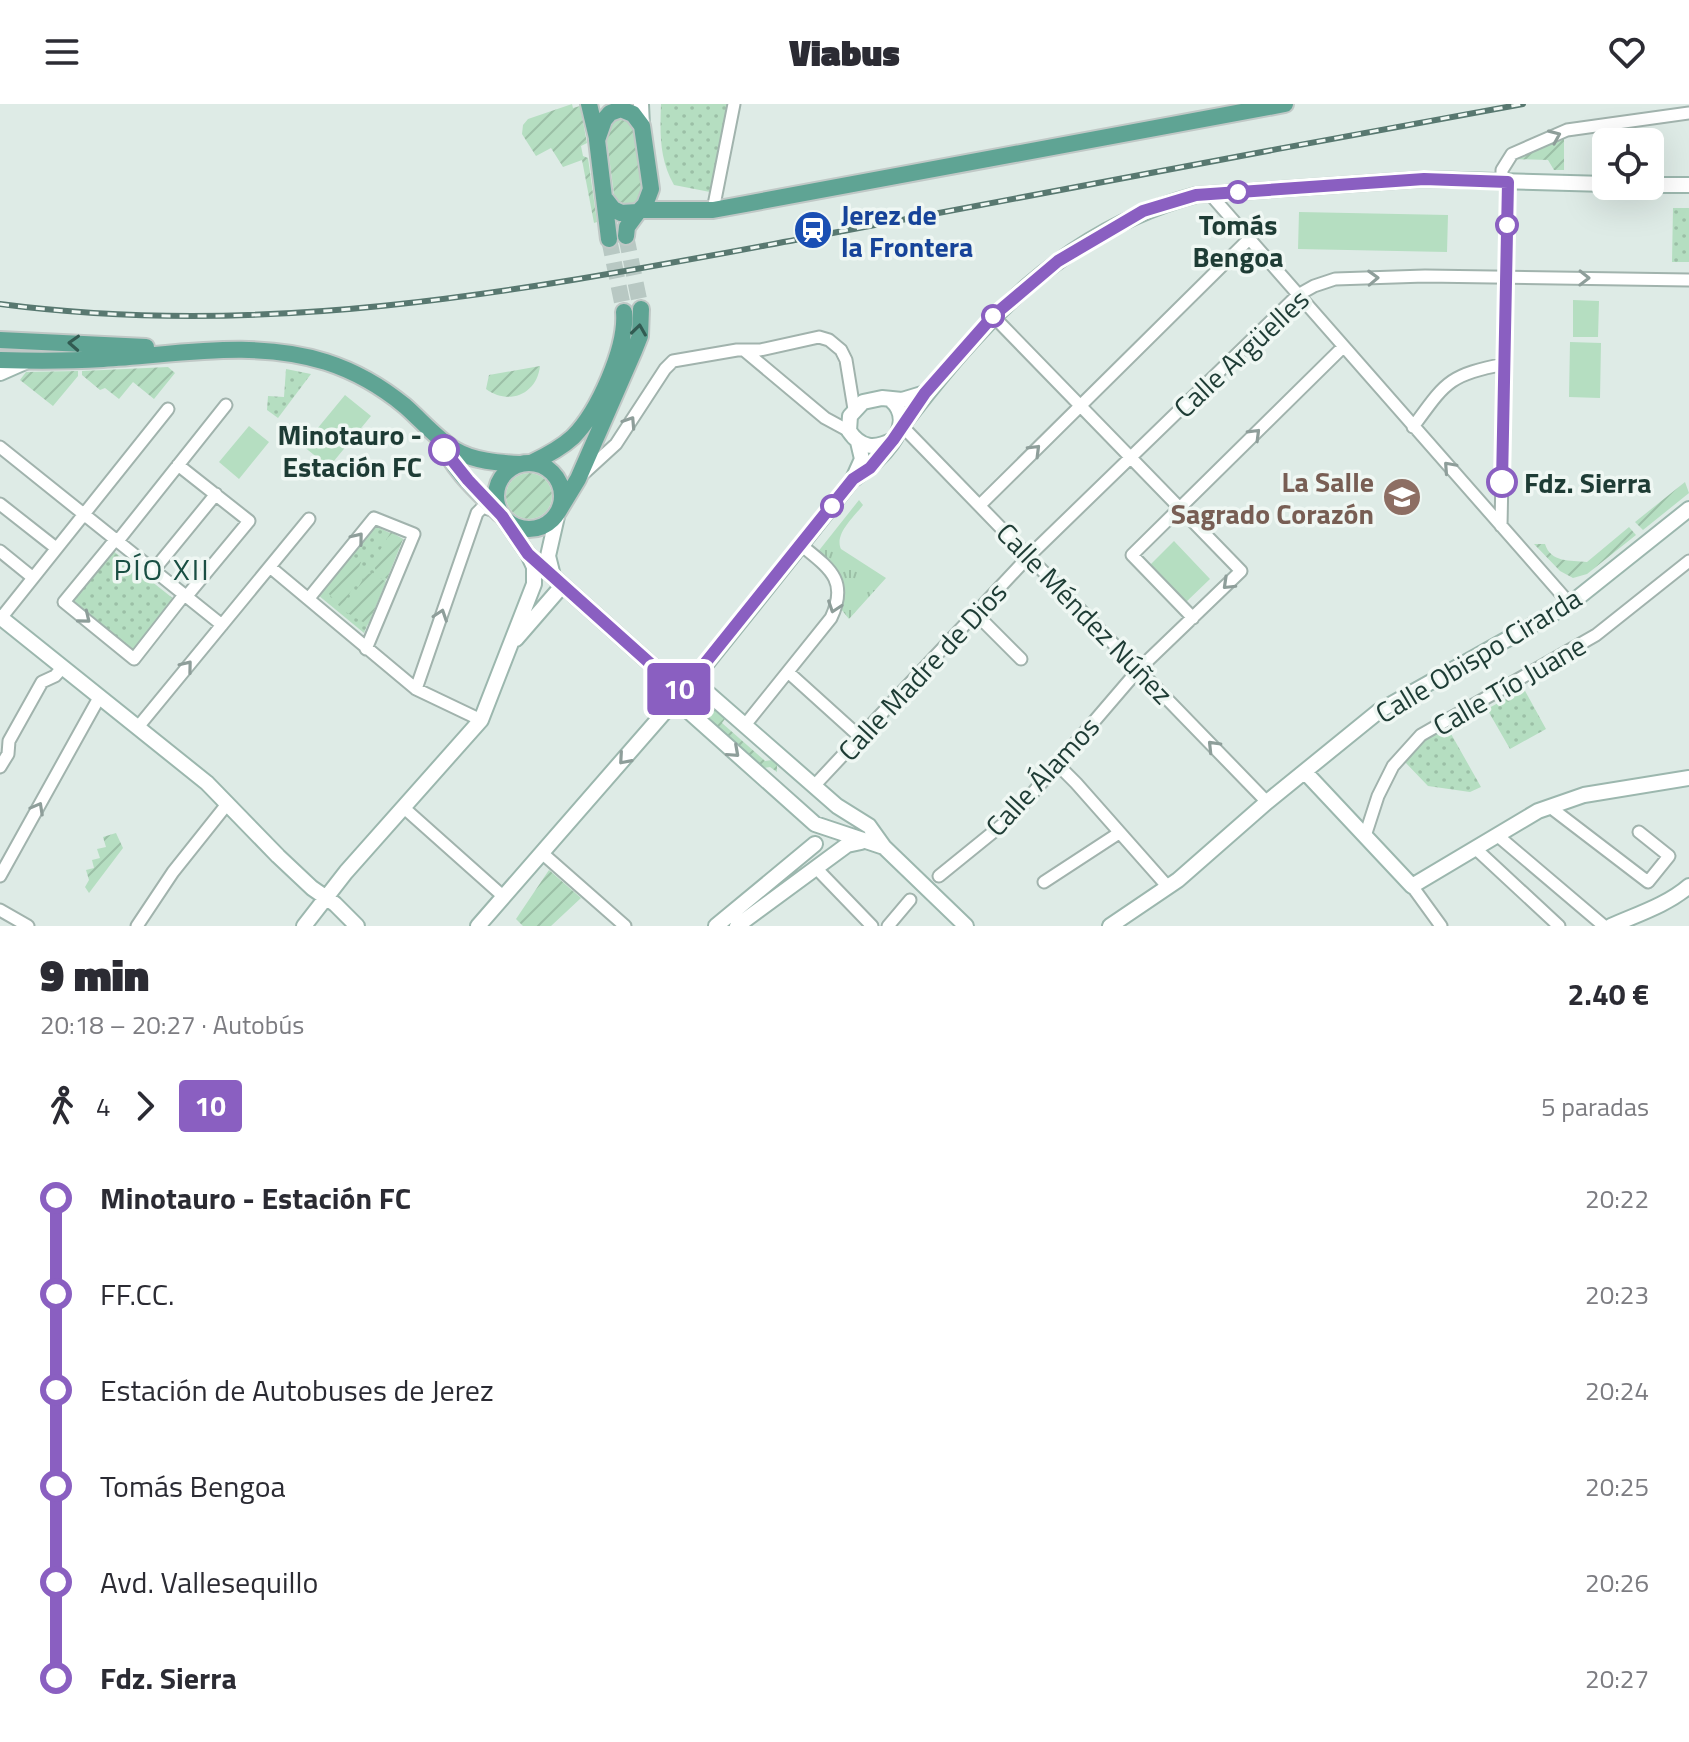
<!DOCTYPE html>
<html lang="es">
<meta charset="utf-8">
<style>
body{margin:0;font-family:"Titillium Web",sans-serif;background:#f2f2f3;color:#2b2b33;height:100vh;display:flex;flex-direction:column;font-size:30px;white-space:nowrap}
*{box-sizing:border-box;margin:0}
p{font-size:26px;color:#7c7c81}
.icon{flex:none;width:44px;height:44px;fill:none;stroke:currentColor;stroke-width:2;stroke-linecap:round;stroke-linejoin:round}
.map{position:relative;height:822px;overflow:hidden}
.side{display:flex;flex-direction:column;background:#fff;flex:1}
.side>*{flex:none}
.badge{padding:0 16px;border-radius:6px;font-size:28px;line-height:52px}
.buttons{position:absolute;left:1592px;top:24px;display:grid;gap:16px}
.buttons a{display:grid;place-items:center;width:72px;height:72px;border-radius:12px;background:#fff;box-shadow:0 8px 32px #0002;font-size:40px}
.map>.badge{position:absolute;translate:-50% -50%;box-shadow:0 0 0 4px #fff}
.legs{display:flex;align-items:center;gap:12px;height:88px;padding:0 40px;font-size:26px}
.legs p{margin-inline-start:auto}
.headline{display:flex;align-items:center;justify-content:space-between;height:136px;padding:0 40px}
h1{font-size:44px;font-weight:800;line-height:60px}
ul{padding:0 40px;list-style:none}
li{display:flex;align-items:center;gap:28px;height:96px;font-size:30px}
li i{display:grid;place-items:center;width:12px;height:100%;margin:0 10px;background:currentColor}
li i::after{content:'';width:20px;height:20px;margin:-10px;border:6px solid;border-radius:50%;background:#fff}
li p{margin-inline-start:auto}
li:first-child i{background:linear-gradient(#0000 50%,currentColor 0)}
li:last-child i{background:linear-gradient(currentColor 50%,#0000 0)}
header{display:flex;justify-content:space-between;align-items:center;height:104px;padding:0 40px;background:#fff;font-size:36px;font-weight:800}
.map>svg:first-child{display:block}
.grass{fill:url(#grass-tufts)}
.park{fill:url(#park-dots)}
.garden{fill:url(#garden-furrows)}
.pitch{fill:#b5dec1}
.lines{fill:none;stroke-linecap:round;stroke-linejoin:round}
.primary-tunnel{stroke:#b8c8c3;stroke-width:16;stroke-dasharray:16 8;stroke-linecap:butt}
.street-casing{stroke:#a1b3ad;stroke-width:15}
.secondary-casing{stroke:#9cb7ae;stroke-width:18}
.primary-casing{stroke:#c0c8c6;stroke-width:20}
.street{stroke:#fff;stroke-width:11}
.secondary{stroke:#fff;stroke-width:14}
.primary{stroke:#5fa494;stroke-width:16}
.rail-casing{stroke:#587870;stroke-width:6}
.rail{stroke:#eff7f3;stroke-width:3;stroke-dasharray:9;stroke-linecap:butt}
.oneway{stroke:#8e9e9a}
.oneway2{stroke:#325b52}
.line-1-casing{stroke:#fff;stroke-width:18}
.line-1{stroke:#8a5fc1;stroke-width:12}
.stop-1-dot{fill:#fff;stroke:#8a5fc1;stroke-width:4}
.labels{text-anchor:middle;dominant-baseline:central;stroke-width:7;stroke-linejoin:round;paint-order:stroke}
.transit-label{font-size:28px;font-weight:bold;fill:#164399;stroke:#eff7f3;text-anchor:start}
.stop-label{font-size:28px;font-weight:bold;fill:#1e3c35;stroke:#eff7f3}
.street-label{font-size:28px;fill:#1e3c35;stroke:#eff7f3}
.education-label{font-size:28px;font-weight:bold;fill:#785e54;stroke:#eff7f3;text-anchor:end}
.neighbourhood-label{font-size:30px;letter-spacing:2px;fill:#194f43;stroke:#eff7f3}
</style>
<header><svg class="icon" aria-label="menu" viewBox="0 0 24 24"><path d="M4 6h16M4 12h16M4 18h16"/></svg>Viabus<svg class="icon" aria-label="heart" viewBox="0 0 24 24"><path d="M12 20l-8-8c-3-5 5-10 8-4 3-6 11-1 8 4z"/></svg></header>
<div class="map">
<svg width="1689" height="822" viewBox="0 0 1689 822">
<defs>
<pattern id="grass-tufts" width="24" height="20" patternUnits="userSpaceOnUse" patternTransform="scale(2)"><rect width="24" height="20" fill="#b5dec1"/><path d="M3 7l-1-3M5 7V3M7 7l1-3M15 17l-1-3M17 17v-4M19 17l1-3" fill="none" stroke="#9bbfa6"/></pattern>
<pattern id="park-dots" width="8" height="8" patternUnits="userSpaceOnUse" patternTransform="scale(2)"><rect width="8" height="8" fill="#b5dec1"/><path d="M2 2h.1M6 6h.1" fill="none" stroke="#9bbfa6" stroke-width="1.8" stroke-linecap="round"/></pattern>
<pattern id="garden-furrows" width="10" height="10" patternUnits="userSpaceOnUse" patternTransform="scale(2)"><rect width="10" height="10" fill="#b5dec1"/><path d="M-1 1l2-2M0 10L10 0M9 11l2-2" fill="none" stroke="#9bbfa6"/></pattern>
</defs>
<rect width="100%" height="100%" fill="#deebe6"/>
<path class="grass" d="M859,396l4,5c-9,12 -29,29 -22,44l45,29 -37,41 -8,-10c6,-27 -5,-40 -24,-56z"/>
<path class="park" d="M661,0h67l-18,88 -36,-7c-15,-26 -14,-53 -13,-81z
M1673,104h16v54h-17z
M286,265l25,5 -33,44 -11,-8 1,-14 16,1z
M375,422l28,13 -39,94 -46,-38z
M112,446l63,50 -39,49h-6l-57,-47z
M1524,585l22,40 -36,20 -23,-40z
M1446,621l35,62 -11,5 -42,-6 -24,-25 23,-24z"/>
<path class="garden" d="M572,0l1,4 7,-2 7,37 -6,3 2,10 5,2 9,64 -3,1 -12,-63 -19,7 -12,-19 -15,8 -14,-22 1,-9 5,-6z
M622,13l13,7 10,66 -9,14c-11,2 -18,1 -22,-10l-8,-60 6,-13z
M1564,31v35h-10l-6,-10 -38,-1z
M540,262c-3,28 -31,40 -54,23l3,-14z
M168,263l7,6 -21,26 -21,-17 -14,17 -14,-11 -5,2 -18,-15v-4z
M78,267v5l-25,30 -33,-26 6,-8z
M506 392a23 23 0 1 1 46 0a23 23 0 1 1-46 0Z
M1685,378l4,11 -46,37 -8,-8z
M1629,423l7,8 -49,39 -14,4 -13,-7 -26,-27h11c6,19 25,16 42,18z
M391,428l12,7 -16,40 -12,-10 -1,-9z
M350,450l11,8 -2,5 3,5 -21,36 -18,-21z
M373,469l13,9 -18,43 -24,-14 22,-37z
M709,600l16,15 -3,4 43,38 7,-1 5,4v8l-7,-5 -6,1 -63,-56z
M116,729l7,15 -34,45 -4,-6 4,-7 -3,-10 8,-2 -2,-8 8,-2 -3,-9 9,-2 -3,-10z
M549,766l32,28 -30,28h-28l-7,-7z"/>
<path class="pitch" d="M1299,108l149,3 -1,37 -149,-3z
M1573,196l26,1 -1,36h-25z
M1570,238l31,1 -1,55 -31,-1z
M345,291l26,21 -42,51 -26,-21z
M249,322l20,16 -30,37 -20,-17z
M1174,437l36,38 -25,24 -36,-37z"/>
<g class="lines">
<path class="primary-tunnel" d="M626,132l15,73
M609,135l15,73"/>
<g class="street-casing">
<path id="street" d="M1502,78v-12l10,-16 55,-24 122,-17
M1210,90l360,410
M713,106l21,-106
M745,247l80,67 24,13
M902,322l365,376
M1413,323c33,-45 35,-52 92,-63
M0,343l222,178
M178,361l71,56 -63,76
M581,372l35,-32 49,-75 8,-8 64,-11h23l59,-13 10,3 12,10 5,10 8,49
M0,400l56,44
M980,401l269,-266
M1501,422l7,-344
M115,436l-51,62 70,57 50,-64
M117,438l109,-137
M0,447l32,26
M270,463l146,122 65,31
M153,467l63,-77
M309,494l65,-80 40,16 -48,115
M976,510l45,45
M1,514l167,-209
M1193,514l-61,-63 211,-208
M788,568l72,65
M416,585l61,-176 6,-6 11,4
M745,621l86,-107c18,-38 -2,-50 -30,-73
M138,623l171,-208
M1058,661l18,18 92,104
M0,663l8,-13 1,-13 33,-59 13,-6 8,-9
M814,682l215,-230 269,-261 16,-9 21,-7 90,-3 264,4
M403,703l101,90
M1550,703l98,75 21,-26 -30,-24
M1365,732l13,-40 15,-30 28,-31 175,-100 93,-74
M1498,732l106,90
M1476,745l83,77
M542,749l83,73
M816,764l56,58
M0,772l100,-180
M939,772l74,-60 126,-147 102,-98 -248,-255
M1044,778l75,-49
M1412,782l29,40
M0,806l28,16
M137,822l36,-54 55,-69
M888,822l22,-26"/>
</g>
<g class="secondary-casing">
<path id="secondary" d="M641,0l1,22
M1650,81h39
M0,269l25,-11
M902,322c81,-105 160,-195 294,-231l228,-16 182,5
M893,336c-18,9 -32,9 -44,-9l1,-15 13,-14 19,-4 20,2 23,-7
M854,375c21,-15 67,-53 37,-79
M502,412l26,38 154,138
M553,472l-5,-20 10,-44
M0,513l207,166 71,73 34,32 23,16 22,22
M516,535l46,-53
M693,576l144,126 32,20 15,21 82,79
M676,596l139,124 69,23
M1305,668l107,114 126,-75 46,-16 105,-17
M304,822l42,-54 135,-152 53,-136v-17l-6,-13
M478,822l225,-258 98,-123 52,-66 9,-20 -4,-17
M716,822l99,-82
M737,822l110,-81 14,-3
M1110,822l68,-46 89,-78 112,-91 191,-107 119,-95
M1611,822c27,-12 56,-21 78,-40"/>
</g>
<g class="primary-casing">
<path id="primary" d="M589,0l8,34
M606,96l7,9 8,4 17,-1 7,-7 6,-16 -9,-63 -9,-12 -12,-5 -11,4 -6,7 -7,20 12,99
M641,106h72l572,-106
M626,132l1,-9 11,-15
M0,236l146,7
M0,256c34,1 69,1 103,-1 74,-4 151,-20 223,3 28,9 56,25 79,44 17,15 31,32 50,44 18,11 44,13 65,14
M442,338c10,28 37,51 58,72
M531,359c15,-7 30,-15 42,-26 25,-25 54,-89 51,-125
M496 392a33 33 0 1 1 66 0a33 33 0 1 1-66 0Z
M558,408l20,-33 56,-128 6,-15 1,-27"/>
</g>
<use href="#street" class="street"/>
<use href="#secondary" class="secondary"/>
<use href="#primary" class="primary"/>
<g class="rail-casing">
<path id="rail" d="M0,200c284,37 545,-18 822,-69 234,-44 467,-89 701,-131"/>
</g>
<use href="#rail" class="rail"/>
</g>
<defs><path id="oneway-chevron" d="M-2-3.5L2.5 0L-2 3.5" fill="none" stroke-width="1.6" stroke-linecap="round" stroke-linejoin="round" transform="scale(2)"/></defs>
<g class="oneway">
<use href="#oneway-chevron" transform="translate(1555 32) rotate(-23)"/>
<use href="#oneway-chevron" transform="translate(1373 174) rotate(-2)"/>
<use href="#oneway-chevron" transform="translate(1584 174) rotate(1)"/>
<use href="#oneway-chevron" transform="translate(630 318) rotate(-57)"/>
<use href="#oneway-chevron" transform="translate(1255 330) rotate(-45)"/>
<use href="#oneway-chevron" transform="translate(1035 346) rotate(-45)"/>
<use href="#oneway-chevron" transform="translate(1449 363) rotate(-132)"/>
<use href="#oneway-chevron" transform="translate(358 434) rotate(-51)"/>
<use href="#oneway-chevron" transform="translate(1228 480) rotate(136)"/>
<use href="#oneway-chevron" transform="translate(834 503) rotate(109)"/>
<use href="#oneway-chevron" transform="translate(441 511) rotate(-71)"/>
<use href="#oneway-chevron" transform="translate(85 514) rotate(39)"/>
<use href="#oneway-chevron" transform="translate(187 562) rotate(-51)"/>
<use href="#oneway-chevron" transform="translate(1213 642) rotate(-134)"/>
<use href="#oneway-chevron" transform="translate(734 648) rotate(42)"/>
<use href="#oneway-chevron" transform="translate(624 655) rotate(131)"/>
<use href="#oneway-chevron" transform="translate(38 704) rotate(-61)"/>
</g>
<g class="oneway2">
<use href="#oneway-chevron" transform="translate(639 226) rotate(-82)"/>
<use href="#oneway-chevron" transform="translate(74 239) rotate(-177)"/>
</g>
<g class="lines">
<g class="line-1-casing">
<path id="line-1" d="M444,346l24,30 34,36 26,38 154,138 171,-213 17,-11 23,-28 32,-47 68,-77 65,-55 85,-50 53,-16 228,-16 84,3 -6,300"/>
</g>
<use href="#line-1" class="line-1"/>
</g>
<defs>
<g id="station-disc" transform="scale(2)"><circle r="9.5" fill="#1a4fb4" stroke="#eff7f3"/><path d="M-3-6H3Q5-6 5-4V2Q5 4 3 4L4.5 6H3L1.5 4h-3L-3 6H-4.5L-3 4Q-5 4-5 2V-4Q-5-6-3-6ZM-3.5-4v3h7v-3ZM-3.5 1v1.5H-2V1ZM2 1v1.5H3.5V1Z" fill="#fff"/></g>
<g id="university-disc" transform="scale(2)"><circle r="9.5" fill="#8d6e63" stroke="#eff7f3"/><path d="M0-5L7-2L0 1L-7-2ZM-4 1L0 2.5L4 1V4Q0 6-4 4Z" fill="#fff"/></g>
</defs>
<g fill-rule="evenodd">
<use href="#station-disc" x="813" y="126"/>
<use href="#university-disc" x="1402" y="393"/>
</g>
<g class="stop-1-dot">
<circle cx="1238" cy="88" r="10"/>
<circle cx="1507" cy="121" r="10"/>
<circle cx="993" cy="212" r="10"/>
<circle cx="444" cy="346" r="14"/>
<circle cx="1502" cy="378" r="14"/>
<circle cx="832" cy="402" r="10"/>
</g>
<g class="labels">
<g class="transit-label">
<text x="841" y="110">Jerez de<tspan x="841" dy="32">la Frontera</tspan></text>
</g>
<g class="stop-label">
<text x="1238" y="120">Tomás<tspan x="1238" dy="32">Bengoa</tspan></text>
<text x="422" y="330" text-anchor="end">Minotauro -<tspan x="422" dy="32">Estación FC</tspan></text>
<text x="1524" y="378" text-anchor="start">Fdz. Sierra</text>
</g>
<g class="street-label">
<text transform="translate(1241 249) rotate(-43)">Calle Argüelles</text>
<text transform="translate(1085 509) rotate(46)">Calle Méndez Núñez</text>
<text transform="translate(1478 551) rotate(-31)">Calle Obispo Cirarda</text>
<text transform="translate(922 567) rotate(-47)">Calle Madre de Dios</text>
<text transform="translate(1509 581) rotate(-30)">Calle Tío Juane</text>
<text transform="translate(1042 672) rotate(-47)">Calle Álamos</text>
</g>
<g class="education-label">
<text x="1374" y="377">La Salle<tspan x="1374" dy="32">Sagrado Corazón</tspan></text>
</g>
<g class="neighbourhood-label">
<text x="162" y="465">PÍO XII</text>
</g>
</g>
</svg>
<div class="buttons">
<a><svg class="icon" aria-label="locate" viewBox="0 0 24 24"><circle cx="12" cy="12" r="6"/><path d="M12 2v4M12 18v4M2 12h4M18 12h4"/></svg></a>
</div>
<b class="badge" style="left:679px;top:585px;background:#8a5fc1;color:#fff">10</b>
</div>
<section class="side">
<div class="headline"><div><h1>9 min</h1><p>20:18 – 20:27 · Autobús</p></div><b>2.40 €</b></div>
<div class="legs"><svg class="icon" aria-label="walk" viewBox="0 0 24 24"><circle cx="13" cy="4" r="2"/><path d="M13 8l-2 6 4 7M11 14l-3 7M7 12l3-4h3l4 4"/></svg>4<svg class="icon" aria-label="forward" viewBox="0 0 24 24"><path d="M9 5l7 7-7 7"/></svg><b class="badge" style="background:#8a5fc1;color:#fff">10</b><p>5 paradas</p></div>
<ul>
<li><i style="color:#8a5fc1"></i><b>Minotauro - Estación FC</b><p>20:22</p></li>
<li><i style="color:#8a5fc1"></i><span>FF.CC.</span><p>20:23</p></li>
<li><i style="color:#8a5fc1"></i><span>Estación de Autobuses de Jerez</span><p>20:24</p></li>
<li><i style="color:#8a5fc1"></i><span>Tomás Bengoa</span><p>20:25</p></li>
<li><i style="color:#8a5fc1"></i><span>Avd. Vallesequillo</span><p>20:26</p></li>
<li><i style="color:#8a5fc1"></i><b>Fdz. Sierra</b><p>20:27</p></li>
</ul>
</section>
